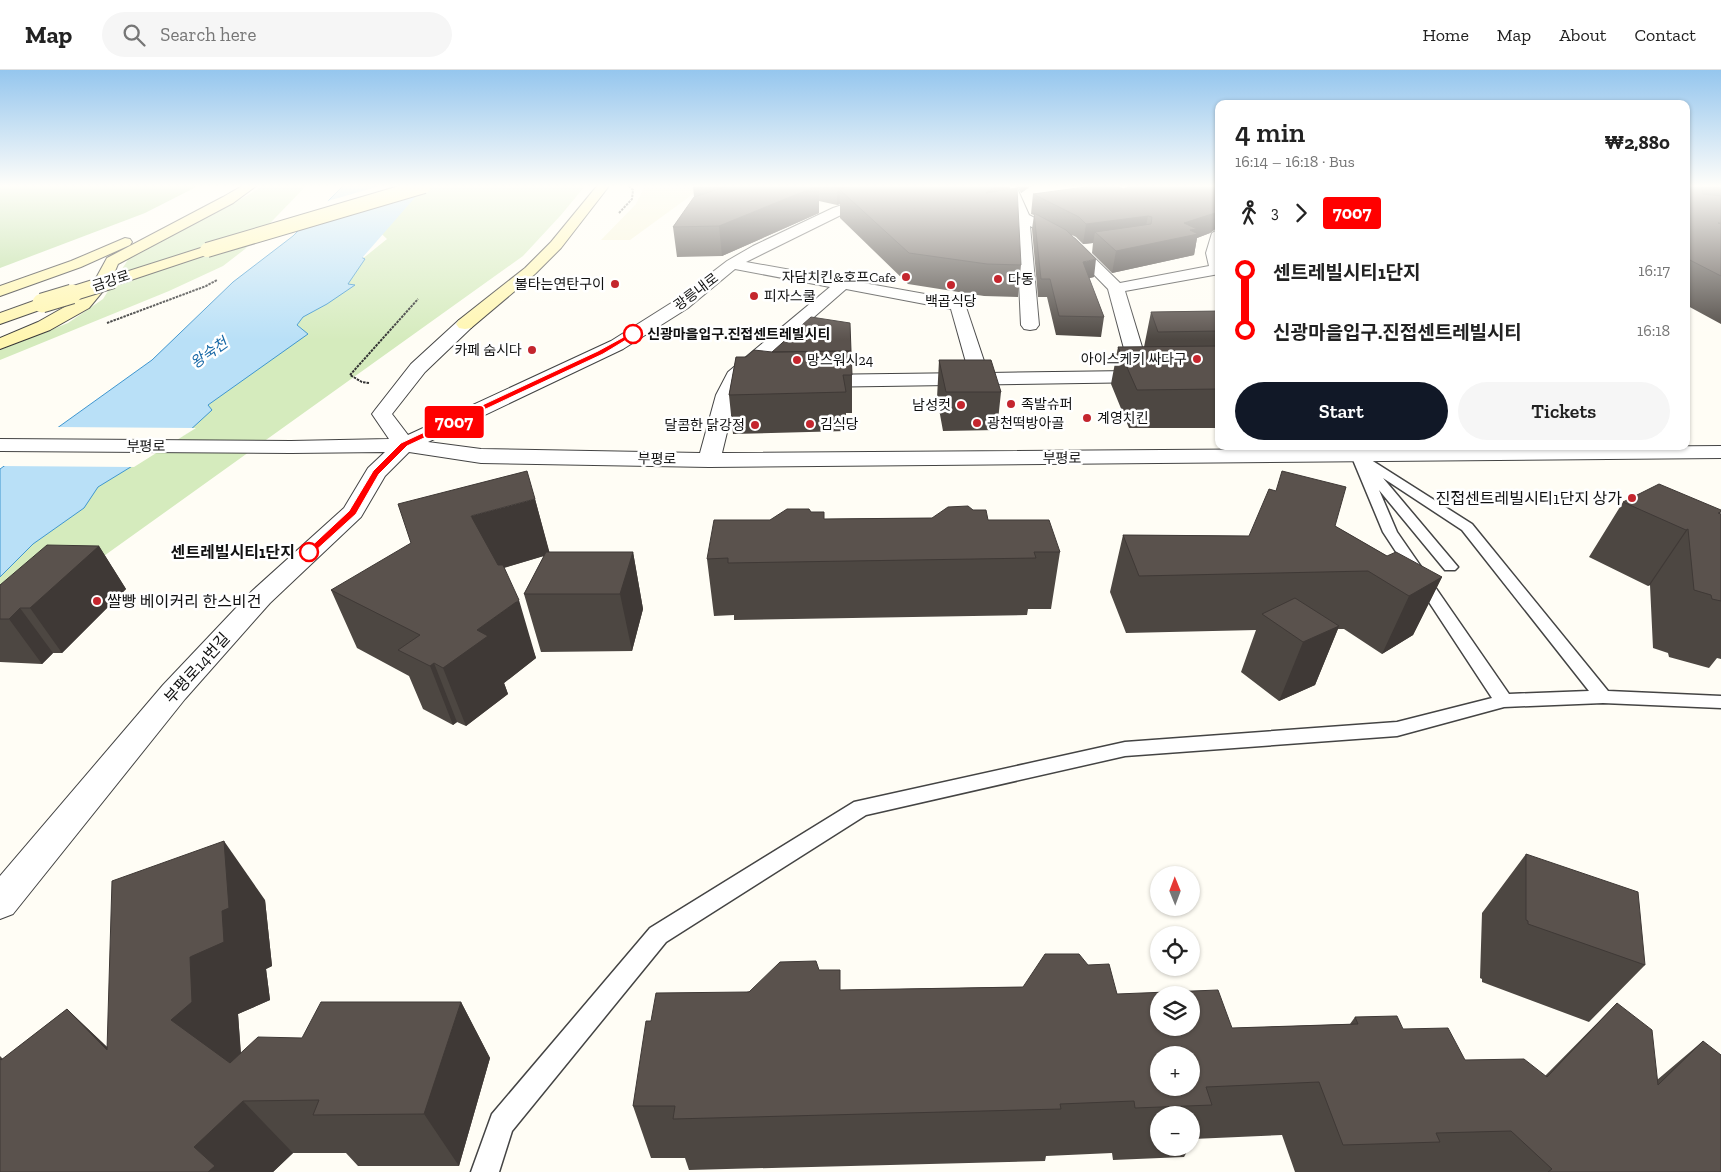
<!DOCTYPE html>
<meta charset="utf-8">
<style>
body{margin:0;font-family:"Zilla Slab","Noto Sans KR",serif;background:#f6f6f6;color:#222;height:100vh;display:flex;flex-direction:column;font-size:19px;white-space:nowrap}
*{box-sizing:border-box;margin:0}
p{font-size:16px;color:#767676}
.icon{flex:none;width:28px;height:28px;fill:none;stroke:currentColor;stroke-width:2;stroke-linecap:round;stroke-linejoin:round}
.map{position:relative;flex:1;overflow:hidden}
.details{position:absolute;left:1215px;top:30px;width:475px;height:350px;display:flex;flex-direction:column;background:#fff;border-radius:10px;box-shadow:0 1px 4px #0004}
.details>*{flex:none}
.badge{padding:0 10px;border-radius:4px;font-size:18px;line-height:32px}
.needle{width:32px;rotate:359deg}
.fabs{position:absolute;left:1150px;top:796px;display:grid;gap:10px}
.fabs a{display:grid;place-items:center;width:50px;height:50px;border-radius:50%;background:#fff;box-shadow:0 1px 4px #0004;font-size:25px}
.map>.badge{position:absolute;translate:-50% -50%;box-shadow:0 0 0 2px #fff}
.legs{display:flex;align-items:center;gap:8px;height:55px;padding:0 20px;font-size:16px}
.legs p{margin-inline-start:auto}
.headline{display:flex;align-items:center;justify-content:space-between;height:85px;padding:0 20px}
h1{font-size:28px;font-weight:600;line-height:38px}
.cta{display:flex;gap:10px;margin-top:auto;padding:10px 20px}
.cta a{flex:1;height:58px;border-radius:30px;background:#111827;color:#fff;font-size:20px;font-weight:600;line-height:58px;text-align:center}
.cta a+a{background:#f6f6f6;color:#222}
ul{padding:0 20px;list-style:none}
li{display:flex;align-items:center;gap:18px;height:60px;font-size:19px}
li i{display:grid;place-items:center;width:8px;height:100%;margin:0 6px;background:currentColor}
li i::after{content:'';width:12px;height:12px;margin:-6px;border:4px solid;border-radius:50%;background:#fff}
li p{margin-inline-start:auto}
li:first-child i{background:linear-gradient(#0000 50%,currentColor 0)}
li:last-child i{background:linear-gradient(currentColor 50%,#0000 0)}
header{display:flex;align-items:center;gap:30px;box-sizing:border-box;height:70px;padding:0 25px;background:#fff;border-bottom:1px solid #e0e0e0}
header strong{font-size:24px}
nav{display:flex;gap:28px;margin-inline-start:auto;font-size:18px}
.search{width:350px;height:45px;background:#f6f6f6;display:flex;align-items:center;gap:12px;box-sizing:border-box;padding:0 18px;border-radius:28px;color:#767676;font-size:19px}
.map>svg:first-child{display:block}
.farmland{fill:#f6f3d4}
.green{fill:#d5ebbd}
.forest{fill:#b9dc9c}
.water{fill:#b9e0f7;stroke:#3f96cf}
.pier{fill:#fffdf5}
.lines{fill:none;stroke-linecap:round;stroke-linejoin:round}
.river{fill:#b9e0f7;fill-rule:evenodd}
.lane-casing{stroke:#444;stroke-width:3}
.street-casing{stroke:#444;stroke-width:2}
.secondary-casing{stroke:#333;stroke-width:2}
.path{stroke:#333;stroke-width:2;stroke-dasharray:2.5 1;stroke-linecap:butt}
.lane{fill:#fff;fill-rule:evenodd}
.street{fill:#fff;fill-rule:evenodd}
.secondary{fill:#fff6b0;fill-rule:evenodd}
.secondary-bridge-far1-casing{stroke:#333;stroke-width:16;stroke-linecap:butt}
.secondary-bridge-casing{stroke:#333;stroke-width:21;stroke-linecap:butt}
.secondary-bridge-far1{stroke:#fff6b0;stroke-width:14}
.secondary-bridge{stroke:#fff6b0;stroke-width:19}
.wall{fill:#4d4742}
.shaded-wall{fill:#3f3936}
.building{fill:#5a524d;stroke:#3f3936;fill-rule:evenodd}
.line-1{fill:#f00;stroke:#fff}
.poi-dot{fill:#c4262e;stroke:#fff;stroke-width:2}
.stop-1-dot{fill:#fff;stroke:#f00;stroke-width:2.5}
.labels{text-anchor:middle;dominant-baseline:central;stroke-width:5;stroke-linejoin:round;paint-order:stroke}
.far-poi-label{font-size:14px;fill:#111;stroke:#fff;text-anchor:start}
.far-street-label{font-size:14px;fill:#111;stroke:#fff}
.far-stop-label{font-size:14px;font-weight:bold;fill:#111;stroke:#fff;text-anchor:start}
.far-water-label{font-size:15px;font-style:italic;fill:#1768a6;stroke:#fff}
.poi-label{font-size:16px;fill:#111;stroke:#fff;text-anchor:end}
.stop-label{font-size:16px;font-weight:bold;fill:#111;stroke:#fff;text-anchor:end}
.street-label{font-size:16px;fill:#111;stroke:#fff}
</style>
<header>
<strong>Map</strong>
<div class="search"><svg class="icon" aria-label="search" viewBox="0 0 24 24"><circle cx="10" cy="10" r="6"/><path d="M15 15l6 6"/></svg>Search here</div>
<nav><a>Home</a><a>Map</a><a>About</a><a>Contact</a></nav>
</header>
<div class="map">
<svg width="1721" height="1102" viewBox="0 0 1721 1102">
<rect width="100%" height="100%" fill="#fffdf5"/>
<path class="farmland" d="M645,116h59l-74,54h-29l35,-36z"/>
<path class="green" d="M262,116h44l-61,63 -22,17 -54,25 -169,69v-10l68,-27 35,-24 26,-41 119,-63z
M379,116h206l-24,29 -38,41 -510,365 -13,13v-82l387,-313 -22,-21z"/>
<path class="forest" d="M0,116h198l-53,27 -145,55z"/>
<path class="water" d="M343,116h81l-27,10 -52,50 22,-2 -10,11 8,4 -17,25 7,1 -28,19 -24,13 -6,8 11,9 -100,71 4,5 -24,22 -90,55 -14,21 -51,36 -33,33v-108l152,-109 81,-78 60,-46z"/>
<path class="pier" d="M380,116h46l-130,43 28,-27z
M55,357l141,1 -62,39 -134,-1z"/>
<g class="lines">
<path class="river" d="M389,116h36l-83,95 -56,40 -16,4 -16,-4 -7,-10 7,-10 58,-38z"/>
<g class="lane-casing">
<path id="lane" d="M1357,381l115,73 136,167 113,5v12l-118,-5 -99,4 -107,29 -272,20 -259,59 -200,127 -154,189 -13,41h-28l21,-58 158,-186 204,-126 271,-60 272,-20 95,-24 -109,-166 -32,-77zM1383,408l79,52 127,161 -80,3 -112,-162 -18,-42 66,80h10l3,-3z"/>
</g>
<g class="street-casing">
<path id="street" d="M899,116h17l-2,3 -71,25 -97,48 218,39 24,72 142,-2 -22,-82 -43,-44 -35,-19 9,99 -3,4 -6,1 -6,-1 -3,-4 -5,-108 -12,-31h12l13,29 46,24 45,44 89,-17 -3,-13 6,-20 7,-4v45l-94,17 24,79 70,-1v12l-406,6 -7,-2 -3,-4 3,-4 7,-2 156,-2 -18,-64 -105,-20 -103,90 -7,16 -14,58 999,-7v12l-1012,9 -228,-4 -72,-11 -24,24 -24,41 -91,86 -85,96 -172,215 -13,5v-43l163,-191 89,-94 92,-83 24,-40 17,-16 -94,1 -291,-2v-12l291,2 98,-2 -17,-25 3,-4 36,-46 48,-44 6,-1 6,1 3,4 -3,4 -46,44 -33,42 16,21 203,-94 65,-41 51,-39 26,-15 80,-38zM735,199l95,18 -102,85 -12,23 -16,58 -219,-4 -53,-7 195,-93 65,-41z"/>
</g>
<g class="secondary-casing">
<path id="secondary" d="M242,116h14l-23,17 -115,61 -5,12 94,-30 5,1 2,3 -2,3 -93,31 -11,1 -19,23 -39,22 -50,19v-11l38,-16 39,-22 18,-20 12,-22 116,-61z
M597,116h12l-48,62 -26,26 -64,54 -6,1 -6,-1 -3,-4 3,-4 66,-52 26,-26z
M125,168l5,1 2,3 -2,3 -49,22 -81,29v-10l71,-25z
M42,228l6,1 2,4 -2,4 -48,17v-11z"/>
</g>
<path class="path" d="M619,143l13,-14 1,-9 -4,-4
M107,253l99,-37 11,-6
M369,313l-7,-1 -12,-7 68,-76"/>
<use href="#lane" class="lane"/>
<use href="#street" class="street"/>
<use href="#secondary" class="secondary"/>
<g class="secondary-bridge-far1-casing">
<path id="secondary-bridge-far1" d="M207,180l217,-64
M68,225l45,-14"/>
</g>
<g class="secondary-bridge-casing">
<path id="secondary-bridge" d="M42,233l30,-9"/>
</g>
<use href="#secondary-bridge-far1" class="secondary-bridge-far1"/>
<use href="#secondary-bridge" class="secondary-bridge"/>
</g>
<path class="wall" d="M693,116h317v3l11,76 -3,32 -34,-1 -76,-12 -68,-66v-14l-3,1 -18,-4v12l-97,43 -45,1 -4,-30 23,-30h-2z
M1017,116h14l-10,7z
M1219,116v42l-1,-1 -8,6 -13,5 -3,17 -82,18 -20,-20 1,-10 -10,1 -7,-7 -4,-2 22,42 -5,1 15,39 -3,20 -45,-2 -9,-38h-9l-6,-68 2,-14 -3,-1 2,-20 91,-5z
M1686,116h35v138l-35,-19z
M1219,241v117h-90l-18,-44 7,-37h26l7,-35z
M736,287l116,18v38h-6v18l-113,3 -4,-39z
M939,290l62,32 -4,38 -54,1 -6,-33z
M535,429l14,53h84l10,57 -11,42 -91,1 -17,-58 20,-38 -40,12 32,90 -32,25 4,11 -42,32 -9,-4 -4,3 -30,-16 -14,-33 -52,-28 -26,-58z
M1623,432l98,12v145l-4,-1 -8,10 -40,-11 -1,-4 -15,-5 -3,-63 -2,1 -59,-29z
M811,442l13,7 108,-1 56,2 72,32 -9,57h-23l-1,6 -293,5v-5l-20,1 -7,-57 63,-39z
M1335,456l52,30 55,21 -29,58 -31,19 -38,-25h-6l-23,56 -36,16 -38,-29 15,-42 -130,3 -16,-41 13,-57 126,1z
M99,476l27,43 -64,64h-9l-11,11 -42,-2v-77z
M1526,784l119,111 -56,57 -107,-40v-3l-2,-1 2,-65z
M265,830l7,66 -6,3 4,31 -32,14 3,39 220,-51 29,56 -31,108h-101l-12,-13h-53l-20,19h-273v-116l3,3 64,-50 40,38z
M1088,895l29,29 115,34 118,-4 5,-7 48,12 62,31 80,16 72,-73 40,77 46,-39 18,131h-426l-13,-37 -89,4 -2,4v-28h-32v33h30l-5,9 -71,3 -1,-7 -66,3 -1,5 -356,9 -4,-12h-34l-18,-52 18,-85 168,-51 21,20 183,-3z"/>
<path class="shaded-wall" d="M817,116h2v27l-97,43 -3,-30z
M837,116h57l-54,4v14l-3,1z
M996,116h14l-2,16 -22,-9z
M1022,116h9l-10,7z
M1219,140l-1,17 -8,6 -13,5 -3,17 -82,18 4,-22 68,-28z
M1148,146l-4,20 -49,-4 -2,11 -10,1 3,-20z
M1096,189l-2,18 -13,3 2,-18z
M535,429l15,55 -61,18 -18,-56z
M1688,459l-38,56 -2,1 38,-56z
M99,476l27,43 -64,64 -32,-45z
M633,482l10,57 -11,42 -12,-57z
M1442,507l-29,58 -31,19 27,-58z
M519,530l17,58 -32,25 4,11 -42,32 -23,-58 34,-38z
M20,538l33,45 -11,11 -33,-45z
M1339,556l-24,59 -36,16 24,-59z
M434,593l23,59 -4,3 -23,-59z
M224,771l41,59 7,66 -6,3 4,31 -32,14 3,44 -18,17 -52,-55 19,-63 32,-46z
M461,932l29,56 -31,108 -35,-52z
M67,939l59,56 -19,-15z
M243,1031l50,52 -20,19h-65l-14,-25z"/>
<path class="building" d="M728,116h89l-98,40 -46,1 21,-30z
M851,116h145l-10,7 31,-5 4,77 -34,-1 -78,-11 -69,-63z
M1093,116h22l9,3 6,-3h89v24l-4,3 -31,10 13,6 -7,1 8,4 -82,17 -21,-19 56,-8 1,-7 -4,-1 -62,8 -7,-7 -46,-23z
M1686,116h15l2,8 18,2v27h-3l3,1v52l-35,-18z
M1034,143l32,17 30,29 -13,3 21,55 -45,-1 -9,-37h-9z
M1219,241v20l-61,1 -7,-20z
M811,247l39,6 1,28 -79,1z
M1219,276v43l-82,1 -19,-43z
M754,280l18,2 79,-1 1,24h-9l3,17 -117,3 7,-38h10z
M939,290h52l10,32h-55z
M527,401l8,28 -64,17 27,49h5l16,35 -42,30 11,6 -45,32 -9,-5 -4,3 -32,-16 22,-15 -89,-45 80,-47 -13,-39z
M1282,401l64,16 -11,39 52,30 9,-4 46,25 -33,19 -41,-25 -229,5 -16,-41 126,1 20,-47 7,2z
M1659,414l62,26v2l-3,1 3,1v87l-9,-2 -1,-4 -17,-5 -6,-61 -2,1 -63,-28z
M968,436l5,4h13l2,10h61l11,32h-26l2,6 -308,5v-5l-21,1 7,-39h56l17,-11h22l2,3h13v7l108,-1 16,-11z
M47,475l52,1 -69,62h-10l-11,11h-9v-34z
M546,482h87l-13,42h-96z
M1295,528l44,28 -36,16 -41,-28z
M224,771l5,67 -7,3 2,31 -34,15 2,45 -21,18 59,43 28,-26 44,1 19,-36h140l-37,112 -111,1 6,-15 -76,1 -49,46 21,19 -7,6h-208v-113l1,1 66,-51 40,41 5,-169z
M1526,784l112,38 7,73 -117,-41v-3l-2,-1z
M1045,884h34l9,11 21,-1 8,30 101,-4 14,38 126,-4 -3,-7 42,-1 6,13 45,-1 17,32 59,-1 23,18 70,-74 35,27 6,55 45,-44 18,14v117h-173l4,-3 -41,-38 -75,2 4,9 -97,3 -24,-63 -113,5 6,18 -77,3 -1,-7 -74,3 1,5 -388,10 2,-13h-42l13,-85h5l5,-28 93,-1 31,-30 36,-1 3,9h21v20l183,-3zM1159,925h32v33h-32zM1159,985h32v33h-32z"/>
<linearGradient id="sky" x2="0" y2="1"><stop stop-color="#95c6ee"/><stop offset="0.43" stop-color="#fffefa"/><stop offset="1" stop-color="#fffefa" stop-opacity="0"/></linearGradient>
<rect width="1721" height="270" fill="url(#sky)"/>
<path class="line-1" d="M631,263l5,1 -33,20 -196,92 -28,28 -23,40 -44,40h-6l-1,-2 44,-41 24,-40 28,-28 197,-92z"/>
<g class="poi-dot">
<circle cx="906" cy="207" r="5"/>
<circle cx="998" cy="209" r="5"/>
<circle cx="615" cy="214" r="5"/>
<circle cx="951" cy="215" r="5"/>
<circle cx="754" cy="226" r="5"/>
<circle cx="532" cy="280" r="5"/>
<circle cx="1197" cy="289" r="5"/>
<circle cx="797" cy="290" r="5"/>
<circle cx="1011" cy="334" r="5"/>
<circle cx="961" cy="335" r="5"/>
<circle cx="1087" cy="348" r="5"/>
<circle cx="977" cy="353" r="5"/>
<circle cx="810" cy="354" r="5"/>
<circle cx="755" cy="355" r="5"/>
<circle cx="1632" cy="428" r="5"/>
<circle cx="97" cy="531" r="5"/>
</g>
<g class="stop-1-dot">
<circle cx="633" cy="264" r="9"/>
<circle cx="309" cy="482" r="9"/>
</g>
<g class="labels">
<g class="far-poi-label">
<text x="896" y="207" text-anchor="end">자담치킨&amp;호프Cafe</text>
<text x="1008" y="209">다동</text>
<text x="605" y="214" text-anchor="end">불타는연탄구이</text>
<text x="764" y="226">피자스쿨</text>
<text x="951" y="231" text-anchor="middle">백곱식당</text>
<text x="522" y="280" text-anchor="end">카페 숨시다</text>
<text x="1187" y="289" text-anchor="end">아이스케키 싸다구</text>
<text x="807" y="290">망스워시24</text>
<text x="1021" y="334">족발슈퍼</text>
<text x="951" y="335" text-anchor="end">남성컷</text>
<text x="1097" y="348">계영치킨</text>
<text x="987" y="353">광천떡방아골</text>
<text x="820" y="354">김식당</text>
<text x="745" y="355" text-anchor="end">달콤한 닭강정</text>
</g>
<g class="far-street-label">
<text transform="translate(111 211) rotate(-18)">금강로</text>
<text transform="translate(696 222) rotate(-37)">광릉내로</text>
<text x="146" y="376">부평로</text>
<text x="1062" y="388">부평로</text>
<text transform="translate(657 389) rotate(1)">부평로</text>
</g>
<g class="far-stop-label">
<text x="647" y="264">신광마을입구.진접센트레빌시티</text>
</g>
<g class="far-water-label">
<text transform="translate(209 283) rotate(-35)">왕숙천</text>
</g>
<g class="poi-label">
<text x="1622" y="428">진접센트레빌시티1단지 상가</text>
<text x="107" y="531" text-anchor="start">쌀빵 베이커리 한스비건</text>
</g>
<g class="stop-label">
<text x="295" y="482">센트레빌시티1단지</text>
</g>
<g class="street-label">
<text transform="translate(197 598) rotate(-48)">부평로14번길</text>
</g>
</g>
</svg>
<div class="fabs">
<a><svg class="needle" viewBox="-14 -14 28 28"><path d="M0-13l5 13h-10z" fill="#e53935"/><path d="M0 13l5-13h-10z" fill="#767676"/></svg></a>
<a><svg class="icon" aria-label="locate" viewBox="0 0 24 24"><circle cx="12" cy="12" r="6"/><path d="M12 2v4M12 18v4M2 12h4M18 12h4"/></svg></a>
<a><svg class="icon" aria-label="layers" viewBox="0 0 24 24"><path d="M12 4l9 5-9 5-9-5zM3 14l9 5 9-5"/></svg></a>
<a>+</a>
<a>−</a>
</div>
<b class="badge" style="left:454px;top:352px;background:#f00;color:#fff">7007</b>
<section class="details">
<div class="headline"><div><h1>4 min</h1><p>16:14 – 16:18 · Bus</p></div><b>₩2,880</b></div>
<div class="legs"><svg class="icon" aria-label="walk" viewBox="0 0 24 24"><circle cx="13" cy="4" r="2"/><path d="M13 8l-2 6 4 7M11 14l-3 7M7 12l3-4h3l4 4"/></svg>3<svg class="icon" aria-label="forward" viewBox="0 0 24 24"><path d="M9 5l7 7-7 7"/></svg><b class="badge" style="background:#f00;color:#fff">7007</b></div>
<ul>
<li><i style="color:#f00"></i><b>센트레빌시티1단지</b><p>16:17</p></li>
<li><i style="color:#f00"></i><b>신광마을입구.진접센트레빌시티</b><p>16:18</p></li>
</ul>
<div class="cta"><a>Start</a><a>Tickets</a></div>
</section>
</div>
